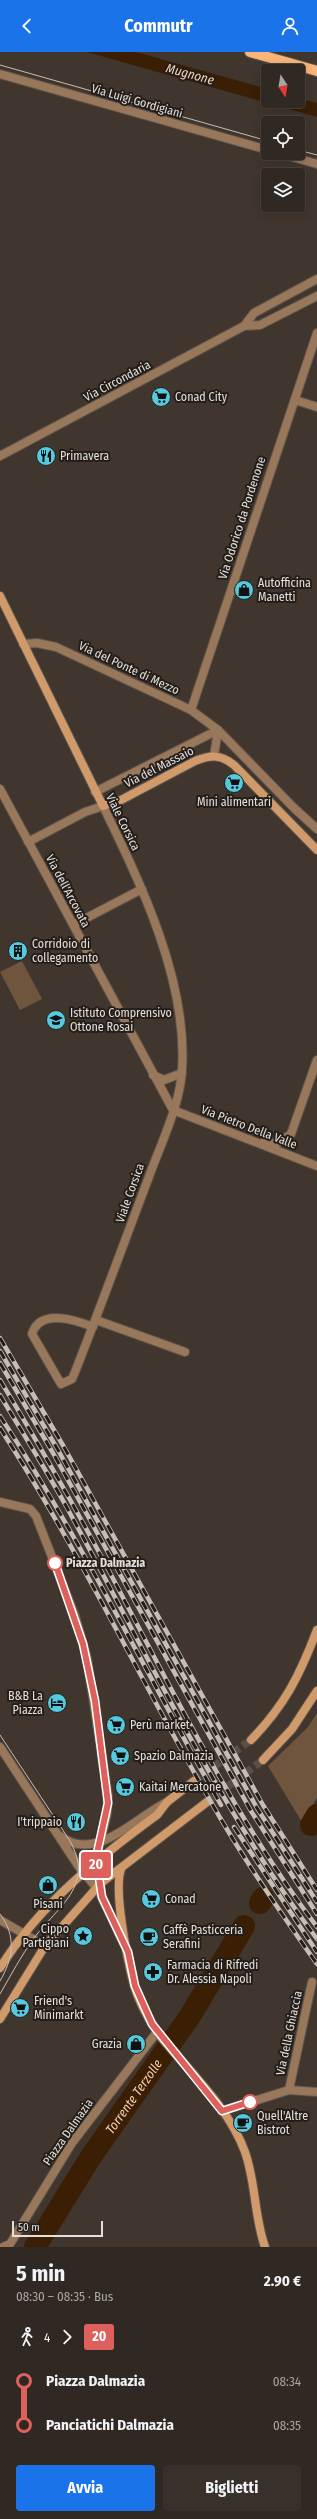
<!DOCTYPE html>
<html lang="it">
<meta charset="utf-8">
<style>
body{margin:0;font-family:"Fira Sans Condensed",sans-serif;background:#38302a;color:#f1f3f6;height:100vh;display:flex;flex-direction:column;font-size:15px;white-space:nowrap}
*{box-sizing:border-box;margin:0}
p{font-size:13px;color:#a8a6a5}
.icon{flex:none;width:22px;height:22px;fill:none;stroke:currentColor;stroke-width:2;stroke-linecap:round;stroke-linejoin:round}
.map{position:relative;height:2195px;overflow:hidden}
.drawer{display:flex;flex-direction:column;background:#302822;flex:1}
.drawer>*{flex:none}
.badge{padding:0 8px;border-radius:3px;font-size:14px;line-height:26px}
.needle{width:26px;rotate:168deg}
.buttons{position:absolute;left:261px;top:12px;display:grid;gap:8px}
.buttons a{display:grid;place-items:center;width:44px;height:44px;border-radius:4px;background:#302822;box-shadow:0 2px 10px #0003,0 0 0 1px #4b4440;font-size:20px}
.scale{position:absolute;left:12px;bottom:10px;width:91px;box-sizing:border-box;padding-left:4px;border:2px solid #e6dfd9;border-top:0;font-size:11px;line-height:14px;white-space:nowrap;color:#e6dfd9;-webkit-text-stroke:3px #231e1a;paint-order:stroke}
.map>.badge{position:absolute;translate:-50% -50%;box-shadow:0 0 0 2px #fff}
.legs{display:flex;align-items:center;gap:6px;height:44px;padding:0 16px;font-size:13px}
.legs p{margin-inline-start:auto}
.headline{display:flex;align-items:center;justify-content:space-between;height:68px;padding:0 16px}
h1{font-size:22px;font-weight:700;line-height:30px}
.action{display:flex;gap:8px;margin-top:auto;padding:8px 16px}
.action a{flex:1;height:46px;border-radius:4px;background:#1a73e8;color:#fff;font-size:16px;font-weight:700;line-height:46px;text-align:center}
.action a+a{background:#38302a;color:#f1f3f6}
ul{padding:0 16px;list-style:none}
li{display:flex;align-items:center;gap:14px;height:44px;font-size:15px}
li i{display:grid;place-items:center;width:6px;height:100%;margin:0 5px;background:currentColor}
li i::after{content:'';width:10px;height:10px;margin:-5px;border:3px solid;border-radius:50%;background:#302822}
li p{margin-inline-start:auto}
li:first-child i{background:linear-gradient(#0000 50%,currentColor 0)}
li:last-child i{background:linear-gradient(currentColor 50%,#0000 0)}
header{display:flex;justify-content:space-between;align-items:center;height:52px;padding:0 16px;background:#1a73e8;color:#fff;font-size:18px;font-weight:700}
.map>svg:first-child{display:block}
.green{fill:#70553e}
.water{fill:#3a1f04}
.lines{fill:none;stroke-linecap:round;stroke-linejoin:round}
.river{stroke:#3a1f04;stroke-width:22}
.secondary-tunnel{stroke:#594f47;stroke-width:8;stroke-dasharray:8 4;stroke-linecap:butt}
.minor-casing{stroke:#5e544c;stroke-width:10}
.tertiary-casing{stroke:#5e544c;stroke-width:10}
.secondary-casing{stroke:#5e544c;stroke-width:10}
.primary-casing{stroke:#5e544c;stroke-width:12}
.minor{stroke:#99775b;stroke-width:8}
.tertiary{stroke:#99775b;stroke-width:8}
.secondary{stroke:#d09a6b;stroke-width:8}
.primary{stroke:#fab578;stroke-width:10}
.tram{stroke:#c5beb7;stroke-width:1}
.rail-casing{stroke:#c5beb7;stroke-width:4.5}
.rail{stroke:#231e1a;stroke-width:3;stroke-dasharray:9;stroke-linecap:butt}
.line-1-casing{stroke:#fff;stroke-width:9}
.line-1{stroke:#de605c;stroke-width:6}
.stop-1-dot{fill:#fff;stroke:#de605c;stroke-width:2}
.labels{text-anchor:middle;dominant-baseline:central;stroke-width:4;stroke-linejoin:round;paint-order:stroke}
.street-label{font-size:12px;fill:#e6dfd9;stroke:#231e1a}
.poi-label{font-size:12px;fill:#e6dfd9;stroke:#231e1a;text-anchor:start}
.stop-label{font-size:12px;font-weight:bold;fill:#e6dfd9;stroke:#231e1a;text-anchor:start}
.water-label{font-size:13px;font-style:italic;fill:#f8d1b1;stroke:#231e1a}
</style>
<header><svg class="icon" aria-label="back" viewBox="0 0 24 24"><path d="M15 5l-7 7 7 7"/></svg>Commutr<svg class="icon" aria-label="person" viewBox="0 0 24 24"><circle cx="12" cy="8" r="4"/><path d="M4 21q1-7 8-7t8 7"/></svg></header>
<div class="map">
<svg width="317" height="2195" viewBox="0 0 317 2195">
<rect width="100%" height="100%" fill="#40362d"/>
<path class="green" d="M22,909l20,38 -22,11 -20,-38z
M317,1661v85l-15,24 -34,-56 40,-39z"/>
<path class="water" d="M87,0h49l132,37v12h30v-3l19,5v14z"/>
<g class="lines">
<g class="river">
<path d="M311,1773l6,-10"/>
<path d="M260,1851l3,-5"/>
<path id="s1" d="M35,2195l57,-92 98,-139 54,-90"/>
</g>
<path class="secondary-tunnel" d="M194,1729l57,-41
M207,1750l56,-42"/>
<g class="minor-casing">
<path id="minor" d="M295,348l22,7
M23,592l14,-1 19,4 135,63
M214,704l4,-26
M0,737l173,321
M95,740l123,-62
M28,790l57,-30 18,-6c38,78 85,175 79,264 -2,35 -20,71 -32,104 -25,66 -49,132 -75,198l-3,7 -11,5 -29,-50c8,-26 44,-14 61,-7
M73,873l69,-36
M153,1023l11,5 18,-7
M173,1058l144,56
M263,1091h15l13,-9 26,-74
M96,1268l89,32
M0,1450l30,7 6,7 39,100 12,42 21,138 -1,18 -11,44 5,33
M0,1868l45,26
M289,2038l23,-108
M222,2059l67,-21 28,2
M3,2195l7,-3 62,-101 85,-111"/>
</g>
<g class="tertiary-casing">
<path id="tertiary" d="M0,22l268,76
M278,101l39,11
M244,274l10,-13 63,-34
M317,281l-126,377 27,20 76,78 23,21
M0,404l244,-130 16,-1 57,-29
M0,1695l79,120 20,24 25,53
M60,1784c36,28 77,-20 107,-34"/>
</g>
<g class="secondary-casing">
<path id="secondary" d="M0,544l103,210 18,-6 74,-39c15,-6 26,-7 39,4l83,85
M251,1688c34,-35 49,-65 66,-110
M263,1708l29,-31 25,-38
M122,1815c-10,19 6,95 12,118 5,17 14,33 23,47
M0,1916c39,-63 98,-110 157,-153l10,-13 27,-21
M0,1967l45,-73 56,-63 106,-81
M161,1985c29,35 68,71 84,115 11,31 9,64 20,95"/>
</g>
<g class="primary-casing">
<path id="primary" d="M250,0l67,19"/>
</g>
<use href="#minor" class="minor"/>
<use href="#tertiary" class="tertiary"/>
<use href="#secondary" class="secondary"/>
<use href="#primary" class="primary"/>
<path class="tram" d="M0,13l268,76
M298,98l19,5
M0,1683l70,106c25,45 -12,65 -36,97 -13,18 -23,37 -34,56
M0,1862c17,22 13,45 0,67"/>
<g class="rail-casing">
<path id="rail" d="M0,1286l64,109 199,358 54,85
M0,1299l58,99 199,358 60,94
M0,1311l53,90 198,358 66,103
M0,1328c41,68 81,137 118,208 61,116 120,234 199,339
M0,1343c22,37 45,73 66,111 81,147 151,299 251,433
M0,1364c82,125 147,259 221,389
M0,1376c83,128 147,267 225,398 28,47 60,93 92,138
M234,1775l83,125"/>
</g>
<use href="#rail" class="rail"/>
</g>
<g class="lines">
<g class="line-1-casing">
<path id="line-1" d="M55,1511l28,81 12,57 13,102 -12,55 6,39 26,55 7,34 17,38 70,87 28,-9"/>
</g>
<use href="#line-1" class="line-1"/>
</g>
<defs>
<g id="supermarket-disc" transform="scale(1)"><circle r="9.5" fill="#55cadf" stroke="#231e1a"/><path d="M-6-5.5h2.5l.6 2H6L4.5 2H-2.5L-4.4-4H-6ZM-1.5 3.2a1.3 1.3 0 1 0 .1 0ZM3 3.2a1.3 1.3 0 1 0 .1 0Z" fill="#111"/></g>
<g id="restaurant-disc" transform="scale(1)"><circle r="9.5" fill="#55cadf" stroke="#231e1a"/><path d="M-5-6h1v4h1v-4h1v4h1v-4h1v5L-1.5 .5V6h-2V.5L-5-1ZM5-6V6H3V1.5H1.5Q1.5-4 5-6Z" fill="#111"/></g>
<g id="shop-disc" transform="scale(1)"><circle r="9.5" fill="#55cadf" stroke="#231e1a"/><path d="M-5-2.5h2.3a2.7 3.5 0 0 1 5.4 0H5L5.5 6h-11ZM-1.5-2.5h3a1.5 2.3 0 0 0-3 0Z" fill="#111"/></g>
<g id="building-disc" transform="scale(1)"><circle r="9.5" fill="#55cadf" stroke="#231e1a"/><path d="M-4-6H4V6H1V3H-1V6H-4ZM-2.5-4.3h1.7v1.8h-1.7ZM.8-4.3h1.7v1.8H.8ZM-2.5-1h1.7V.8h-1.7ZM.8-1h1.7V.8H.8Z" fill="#111"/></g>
<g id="school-disc" transform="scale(1)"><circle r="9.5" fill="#55cadf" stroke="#231e1a"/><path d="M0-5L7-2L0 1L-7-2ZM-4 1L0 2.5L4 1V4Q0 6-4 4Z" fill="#111"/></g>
<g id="hotel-disc" transform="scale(1)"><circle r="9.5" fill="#55cadf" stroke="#231e1a"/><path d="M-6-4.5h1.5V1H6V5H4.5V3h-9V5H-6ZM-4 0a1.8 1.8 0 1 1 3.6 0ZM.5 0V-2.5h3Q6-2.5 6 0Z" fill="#111"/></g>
<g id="sight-disc" transform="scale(1)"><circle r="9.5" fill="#55cadf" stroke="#231e1a"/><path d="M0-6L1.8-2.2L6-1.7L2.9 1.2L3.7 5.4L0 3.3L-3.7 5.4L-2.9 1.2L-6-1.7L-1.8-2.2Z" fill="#111"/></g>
<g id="cafe-disc" transform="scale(1)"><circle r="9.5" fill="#55cadf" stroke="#231e1a"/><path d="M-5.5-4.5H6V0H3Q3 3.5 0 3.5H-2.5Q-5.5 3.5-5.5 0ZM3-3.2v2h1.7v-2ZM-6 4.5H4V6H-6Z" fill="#111"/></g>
<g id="pharmacy-disc" transform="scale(1)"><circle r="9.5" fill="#55cadf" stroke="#231e1a"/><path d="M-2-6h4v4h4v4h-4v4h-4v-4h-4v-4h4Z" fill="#111"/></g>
</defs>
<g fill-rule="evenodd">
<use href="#supermarket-disc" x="161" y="345"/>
<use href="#restaurant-disc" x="46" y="404"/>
<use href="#shop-disc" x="244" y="538"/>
<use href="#supermarket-disc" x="234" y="731"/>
<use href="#building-disc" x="18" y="899"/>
<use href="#school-disc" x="56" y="968"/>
<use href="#hotel-disc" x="57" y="1651"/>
<use href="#supermarket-disc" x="116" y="1673"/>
<use href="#supermarket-disc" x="120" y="1704"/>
<use href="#supermarket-disc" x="125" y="1735"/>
<use href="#restaurant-disc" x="76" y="1770"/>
<use href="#shop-disc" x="48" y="1833"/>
<use href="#supermarket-disc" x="151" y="1847"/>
<use href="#sight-disc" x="83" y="1884"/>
<use href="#cafe-disc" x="149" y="1885"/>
<use href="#pharmacy-disc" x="153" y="1920"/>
<use href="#supermarket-disc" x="20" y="1956"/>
<use href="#shop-disc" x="136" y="1992"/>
<use href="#cafe-disc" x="243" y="2071"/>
</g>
<g class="stop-1-dot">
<circle cx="55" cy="1511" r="7"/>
<circle cx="250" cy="2050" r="7"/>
</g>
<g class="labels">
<g class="street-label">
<text transform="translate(137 49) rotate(16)">Via Luigi Gordigiani</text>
<text transform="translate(117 329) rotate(-28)">Via Circondaria</text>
<text transform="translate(242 466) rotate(-72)">Via Odorico da Pordenone</text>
<text transform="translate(129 616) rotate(25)">Via del Ponte di Mezzo</text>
<text transform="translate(159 715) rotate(-27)">Via del Massaio</text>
<text transform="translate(123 770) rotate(64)">Viale Corsica</text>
<text transform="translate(68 839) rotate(62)">Via dell'Arcovata</text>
<text transform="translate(249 1075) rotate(21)">Via Pietro Della Valle</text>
<text transform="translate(130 1141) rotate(-70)">Viale Corsica</text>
<text transform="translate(289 1981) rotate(-78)">Via della Ghiaccia</text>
<text transform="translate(68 2080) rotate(-55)">Piazza Dalmazia</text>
</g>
<g class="poi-label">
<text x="175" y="345">Conad City</text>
<text x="60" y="404">Primavera</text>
<text x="258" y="531">Autofficina<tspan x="258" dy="14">Manetti</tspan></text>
<text x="234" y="750" text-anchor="middle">Mini alimentari</text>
<text x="32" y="892">Corridoio di<tspan x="32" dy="14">collegamento</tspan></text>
<text x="70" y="961">Istituto Comprensivo<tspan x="70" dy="14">Ottone Rosai</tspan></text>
<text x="43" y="1644" text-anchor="end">B&amp;B La<tspan x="43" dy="14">Piazza</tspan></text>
<text x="130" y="1673">Perù market</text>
<text x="134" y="1704">Spazio Dalmazia</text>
<text x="139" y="1735">Kaitai Mercatone</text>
<text x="62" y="1770" text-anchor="end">I'trippaio</text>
<text x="165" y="1847">Conad</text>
<text x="48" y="1852" text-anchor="middle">Pisani</text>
<text x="69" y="1877" text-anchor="end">Cippo<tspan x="69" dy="14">Partigiani</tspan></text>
<text x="163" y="1878">Caffè Pasticceria<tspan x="163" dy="14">Serafini</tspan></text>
<text x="167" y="1913">Farmacia di Rifredi<tspan x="167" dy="14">Dr. Alessia Napoli</tspan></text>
<text x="34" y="1949">Friend's<tspan x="34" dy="14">Minimarkt</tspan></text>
<text x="122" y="1992" text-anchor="end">Grazia</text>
<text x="257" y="2064">Quell'Altre<tspan x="257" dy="14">Bistrot</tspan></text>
</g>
<g class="stop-label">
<text x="66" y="1511">Piazza Dalmazia</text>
</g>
<g class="water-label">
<text transform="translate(190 22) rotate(15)">Mugnone</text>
<text stroke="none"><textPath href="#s1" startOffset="180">Torrente Terzolle</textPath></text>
</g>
</g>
</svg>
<div class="buttons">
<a><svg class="needle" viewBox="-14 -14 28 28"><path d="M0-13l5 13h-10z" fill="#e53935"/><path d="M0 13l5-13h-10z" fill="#a8a6a5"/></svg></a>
<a><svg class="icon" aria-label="locate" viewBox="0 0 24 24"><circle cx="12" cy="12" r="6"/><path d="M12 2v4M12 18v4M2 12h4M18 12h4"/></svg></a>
<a><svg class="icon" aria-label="layers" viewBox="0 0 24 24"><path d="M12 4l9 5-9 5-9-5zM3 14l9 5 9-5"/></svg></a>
</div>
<div class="scale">50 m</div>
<b class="badge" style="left:96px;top:1813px;background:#de605c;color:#fff">20</b>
</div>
<section class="drawer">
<div class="headline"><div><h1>5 min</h1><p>08:30 – 08:35 · Bus</p></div><b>2.90 €</b></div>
<div class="legs"><svg class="icon" aria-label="walk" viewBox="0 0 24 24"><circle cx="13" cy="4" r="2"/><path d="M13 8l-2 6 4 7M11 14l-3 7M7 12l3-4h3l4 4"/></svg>4<svg class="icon" aria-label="forward" viewBox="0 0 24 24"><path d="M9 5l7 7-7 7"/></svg><b class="badge" style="background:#de605c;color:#fff">20</b></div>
<ul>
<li><i style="color:#de605c"></i><b>Piazza Dalmazia</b><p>08:34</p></li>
<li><i style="color:#de605c"></i><b>Panciatichi Dalmazia</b><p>08:35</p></li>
</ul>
<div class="action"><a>Avvia</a><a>Biglietti</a></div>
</section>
